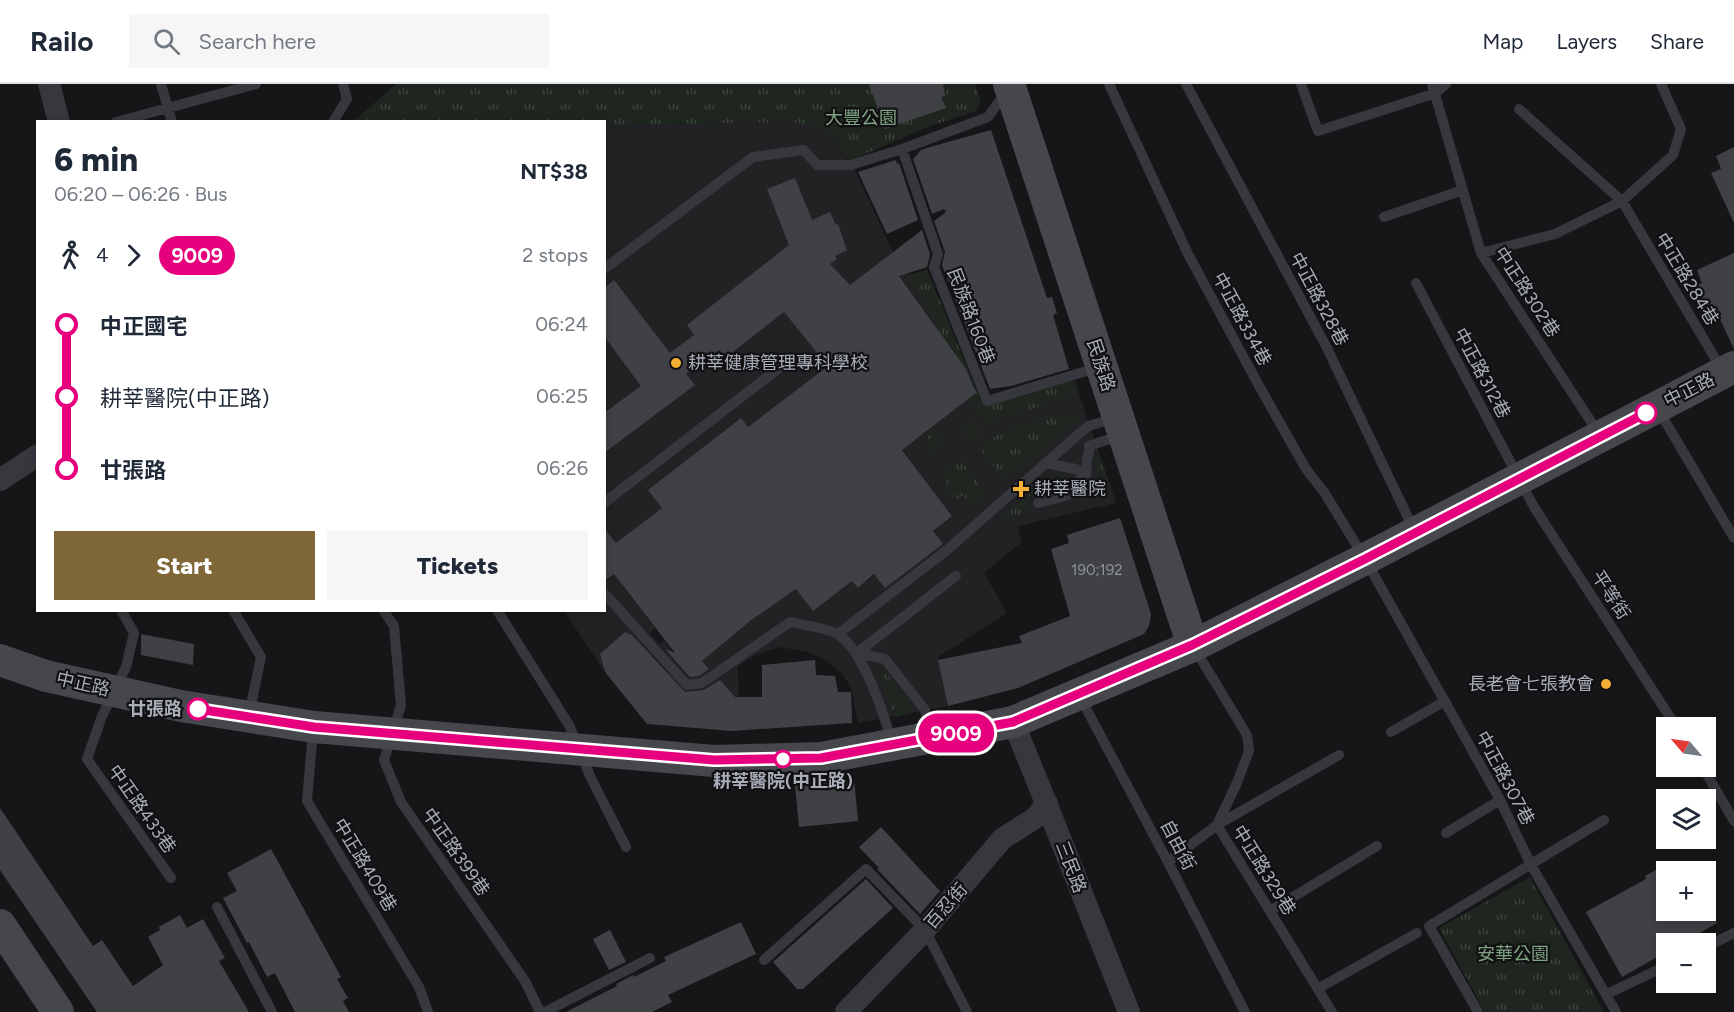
<!DOCTYPE html>
<meta charset="utf-8">
<style>
body{margin:0;font-family:Figtree,"Noto Sans TC",sans-serif;background:#f6f6f7;color:#1f2937;height:100vh;display:flex;flex-direction:column;font-size:22px;white-space:nowrap}
*{box-sizing:border-box;margin:0}
p{font-size:20px;color:#747a83}
.icon{flex:none;width:33px;height:33px;fill:none;stroke:currentColor;stroke-width:2;stroke-linecap:round;stroke-linejoin:round}
.map{position:relative;flex:1;overflow:hidden}
.details{position:absolute;left:36px;top:36px;width:570px;height:492px;display:flex;flex-direction:column;background:#fff;border-radius:0px;box-shadow:0 3px 9px #0003}
.details>*{flex:none}
.badge{padding:0 12px;border-radius:20px;font-size:21px;line-height:39px}
.needle{width:39px;rotate:299deg}
.tools{position:absolute;left:1656px;top:633px;display:grid;gap:12px}
.tools a{display:grid;place-items:center;width:60px;height:60px;border-radius:0px;background:#fff;box-shadow:0 3px 9px #0003;font-size:30px}
.map>.badge{position:absolute;translate:-50% -50%;box-shadow:0 0 0 3px #fff}
.legs{display:flex;align-items:center;gap:9px;height:66px;padding:0 18px;font-size:20px}
.legs p{margin-inline-start:auto}
.summary{display:flex;align-items:center;justify-content:space-between;height:102px;padding:0 18px}
h1{font-size:33px;font-weight:800;line-height:45px}
.action{display:flex;gap:12px;margin-top:auto;padding:12px 18px}
.action a{flex:1;height:69px;border-radius:0px;background:#7e6636;color:#fff;font-size:24px;font-weight:800;line-height:69px;text-align:center}
.action a+a{background:#f6f6f7;color:#1f2937}
ul{padding:0 18px;list-style:none}
li{display:flex;align-items:center;gap:21px;height:72px;font-size:22px}
li i{display:grid;place-items:center;width:9px;height:100%;margin:0 8px;background:currentColor}
li i::after{content:'';width:15px;height:15px;margin:-8px;border:4px solid;border-radius:50%;background:#fff}
li p{margin-inline-start:auto}
li:first-child i{background:linear-gradient(#0000 50%,currentColor 0)}
li:last-child i{background:linear-gradient(currentColor 50%,#0000 0)}
header{display:flex;align-items:center;gap:36px;box-sizing:border-box;height:84px;padding:0 30px;background:#fff;border-bottom:2px solid #e0e1e3}
header strong{font-size:28px}
nav{display:flex;gap:33px;margin-inline-start:auto;font-size:21px}
.search{width:420px;height:54px;background:#f6f6f7;display:flex;align-items:center;gap:15px;box-sizing:border-box;padding:0 21px;border-radius:0px;color:#747a83;font-size:22px}
.map>svg:first-child{display:block}
.built{fill:#222225}
.grass{fill:url(#grass-tufts)}
.building{fill:#404145}
.lines{fill:none;stroke-linecap:round;stroke-linejoin:round}
.lane{stroke:#37383d;stroke-width:10}
.street{stroke:#37383d;stroke-width:22}
.secondary{stroke:#45474d;stroke-width:32}
.line-1-casing{stroke:#fff;stroke-width:14}
.line-1{stroke:#e6007e;stroke-width:9}
.poi-dot{fill:#f2b134;stroke:#111113;stroke-width:2}
.stop-1-dot{fill:#fff;stroke:#e6007e;stroke-width:3}
.labels{text-anchor:middle;dominant-baseline:central;stroke-width:4.5;stroke-linejoin:round;paint-order:stroke}
.number-label{font-size:15px;fill:#8e929b}
.park-label{font-size:18px;fill:#7fa381;stroke:#111113}
.street-label{font-size:18px;fill:#a8adb8;stroke:#111113}
.poi-label{font-size:18px;fill:#a8adb8;stroke:#111113;text-anchor:start}
.stop-label{font-size:18px;font-weight:bold;fill:#a8adb8;stroke:#111113;text-anchor:end}
</style>
<header>
<strong>Railo</strong>
<div class="search"><svg class="icon" aria-label="search" viewBox="0 0 24 24"><circle cx="10" cy="10" r="6"/><path d="M15 15l6 6"/></svg>Search here</div>
<nav><a>Map</a><a>Layers</a><a>Share</a></nav>
</header>
<div class="map">
<svg width="1734" height="928" viewBox="0 0 1734 928">
<defs>
<pattern id="grass-tufts" width="24" height="20" patternUnits="userSpaceOnUse" patternTransform="scale(1.5)"><rect width="24" height="20" fill="#1e261f"/><path d="M3 7l-1-3M5 7V3M7 7l1-3M15 17l-1-3M17 17v-4M19 17l1-3" fill="none" stroke="#3c433d"/></pattern>
</defs>
<rect width="100%" height="100%" fill="#161618"/>
<path class="built" d="M792,38l22,2 14,7 27,40 37,79 17,25 18,-5 56,136 91,-27 42,124 -98,23 4,16 -38,31 23,40 -69,44 10,49 -90,17 -7,-36 -10,-14 -19,-15 -15,-6 -27,-5 -25,8 -17,11 1,65 -15,-1 -18,-38h-27l-46,-56 -8,-4 -25,22 5,18 -41,-61 40,-1 1,-36 3,4 6,-4 41,54 -5,5 9,11 5,-3 24,31 62,-51 46,-32 -21,-107 83,106 94,-72 -54,-72 19,-5 56,-44 -35,-65 -39,-54 -102,51 31,39 -80,61 -7,-9 -92,72 7,10 12,-9 6,8 -58,44 -12,-14 1,-404z"/>
<path class="grass" d="M396,0h579l6,18 -5,9 -51,17 -76,33c-20,-29 -20,-35 -57,-39l-187,3 -1,-3h-251z
M927,186l56,136 91,-27 5,14 -92,31 -2,-2 -18,-22 7,-6 -65,-119z
M1052,332h27l1,4 -75,60 -27,-33c28,-19 43,-22 74,-31z
M972,335l11,14 -12,9 -11,-14z
M938,344l5,6 -6,4 5,6 -12,10 -6,-7 7,-5 -4,-5z
M1100,372l12,36 -34,8 22,-15 -7,-27z
M960,375l27,36 -14,12 -10,-12 -8,6 -11,-15 4,-3 -8,-9z
M1058,389l11,3c-12,19 -21,18 -41,20l2,16 -33,9 55,-45z
M883,585l26,32 4,12 -18,4 -12,-30 -5,-15z
M1530,793l74,135h-119l-46,-84z"/>
<path class="building" d="M869,0h74l2,12 -4,1 5,11 -61,21z
M991,46l56,168 5,-1 5,16 -4,2 16,54 -58,17 -21,3 -48,-124 3,-13 -11,-31 12,-9 -2,-3 -12,5 -19,-55 8,-9 9,-3z
M1734,63v76l-23,-50 10,-4 -5,-13z
M896,76l1,4 2,-1 19,57 -31,14 -29,-62z
M795,94l17,42 18,-8 6,13 2,-1 9,26 -12,6 2,3 -7,5 20,21 72,-55 8,24 -3,13 -28,9 67,93 10,24 -74,57 50,66 -19,15 10,13 -58,44 -11,-14 -16,14 -6,-7 -39,30 -17,-22 -46,32 -48,40 7,8 -10,7 -9,1 -25,-28 10,4 -61,-79 -10,7v-53l12,15 46,-35 -14,-18 93,-72 7,9 80,-61 -44,-54 -59,46 -6,-8 -33,24 9,11 -91,68v-40l37,-27 -37,-50v-48l10,-8 56,73 24,-18 -7,-10 102,-80 -22,-56z
M1734,169v96l-17,-36 -10,5 -14,-31 9,-4 -5,-13z
M1120,434l31,96 -2,12 -5,8 -126,54 -70,18 -10,-46 84,-17 -3,-7 51,-20 -19,-67 18,-6 -2,-8z
M625,548l7,3 53,57 19,-2 16,-10 15,17h27v-32l53,-5 1,15 19,1 3,16h13l1,31 -120,8 -85,-7 -42,-52 -5,-18z
M141,550l53,10 -1,21 -52,-10z
M854,695l4,42 -59,6 -4,-42z
M0,724l93,138 9,-6 31,46 30,-21 -15,-28 12,-7 -1,-3 21,-12 7,13 16,-9 22,39 -6,3 30,51h-152l-97,-142z
M881,743l59,64 -20,23 -43,-45 2,-1 -20,-21z
M271,765l70,128 -4,2 11,19 -5,3 6,11h-54l-20,-39 -8,4 -18,-35 -2,1 -24,-45 14,-7 -10,-18z
M1666,780v46h43l8,13 -36,21h-15v8l-44,25 -36,-65 60,-33 -1,-3z
M866,795l27,29 -90,81h-6l-24,-27z
M741,838l15,32 -88,41 4,7 -20,10h-86l51,-26 -1,-2 17,-9 1,2 32,-16 -2,-4z
M610,846l16,32 -17,8 -16,-31z"/>
<g class="lines">
<path class="lane" d="M161,0l11,38
M1109,0l79,170 70,130 48,85 18,23 41,67 135,241 31,65 85,147
M1186,0l141,264 87,182
M1301,0l17,47 118,-38 10,-9
M1432,0l49,169 118,181
M1519,25l103,92 100,169
M116,38l140,-38
M333,38l14,-23 -4,-15
M902,65l36,105 -4,13 53,134 113,-34
M1384,133l79,-27
M1481,169l74,-19 67,-33 51,-46 8,-26 -20,-45
M604,185l149,-112 51,-7 13,15h34l51,-16 86,-32 18,-25
M1416,199l118,224 143,221
M1658,325l76,129
M1045,379l31,6 5,4 2,12
M604,419l179,-138
M1038,419c13,-4 37,-7 45,-19 5,-8 3,-16 4,-24 1,-6 3,-7 2,-14l32,-11
M604,509l83,92 15,-2 88,-61c13,3 39,6 49,13 24,16 45,78 52,106
M121,526l13,23 -8,34 -24,49 -15,43 84,119
M233,526l28,47 -12,58
M383,526l11,16 7,79 -17,55 17,42 124,179 15,31
M497,526l72,115 21,51 36,71
M838,550l109,-84 141,-124 28,-8
M1195,565l52,86 2,16 -13,34 -19,40 115,187
M857,569l99,-77
M857,569l28,6 40,51 6,25
M1080,613l88,165 77,150
M313,646l-6,71 112,186 9,25
M1391,648l54,-31
M1702,682l32,55
M1446,749l54,-33
M1168,778l49,-37 122,-70
M217,823l55,105
M1270,827l107,-65
M1706,863l28,-14
M764,876l102,-91 59,61 42,82
M1319,904l98,-55
M1607,910l59,-28
M545,928l105,-54
M1478,928l-49,-86 175,-106"/>
<path class="street" d="M49,0l10,38
M0,396l38,-25
M1013,638c40,96 77,193 116,290
M846,928l79,-82 77,-91 33,-21 12,-15"/>
<path class="secondary" d="M1009,0l184,562
M0,576l46,16 135,30 133,21 400,34 107,-3 192,-36 180,-76 172,-87 369,-192
M0,841l58,87"/>
</g>
<g class="lines">
<g class="line-1-casing">
<path id="line-1" d="M198,625l116,18 400,33 107,-2 192,-36 179,-77 173,-86 281,-146"/>
</g>
<use href="#line-1" class="line-1"/>
</g>
<g class="poi-dot">
<circle cx="676" cy="279" r="6"/>
<path d="M1018 396h6v6h6v6h-6v6h-6v-6h-6v-6h6z"/>
<circle cx="1606" cy="600" r="6"/>
</g>
<g class="stop-1-dot">
<circle cx="1646" cy="329" r="10"/>
<circle cx="198" cy="625" r="10"/>
<circle cx="783" cy="675" r="8"/>
</g>
<g class="labels">
<g class="number-label">
<text x="1097" y="486">190;192</text>
</g>
<g class="park-label">
<text x="861" y="34">大豐公園</text>
<text x="1513" y="870">安華公園</text>
</g>
<g class="street-label">
<text transform="translate(1687 195) rotate(59)">中正路284巷</text>
<text transform="translate(1527 208) rotate(57)">中正路302巷</text>
<text transform="translate(1319 215) rotate(62)">中正路328巷</text>
<text transform="translate(971 232) rotate(69)">民族路160巷</text>
<text transform="translate(1242 235) rotate(62)">中正路334巷</text>
<text transform="translate(1101 281) rotate(72)">民族路</text>
<text transform="translate(1482 289) rotate(62)">中正路312巷</text>
<text transform="translate(1689 306) rotate(-27)">中正路</text>
<text transform="translate(1611 511) rotate(57)">平等街</text>
<text transform="translate(83 600) rotate(13)">中正路</text>
<text transform="translate(1505 694) rotate(62)">中正路307巷</text>
<text transform="translate(142 725) rotate(55)">中正路433巷</text>
<text transform="translate(1178 761) rotate(62)">自由街</text>
<text transform="translate(456 768) rotate(55)">中正路399巷</text>
<text transform="translate(365 781) rotate(59)">中正路409巷</text>
<text transform="translate(1071 783) rotate(69)">三民路</text>
<text transform="translate(1264 786) rotate(58)">中正路329巷</text>
<text transform="translate(946 822) rotate(-49)">百忍街</text>
</g>
<g class="poi-label">
<text x="688" y="279">耕莘健康管理專科學校</text>
<text x="1034" y="405">耕莘醫院</text>
<text x="1594" y="600" text-anchor="end">長老會七張教會</text>
</g>
<g class="stop-label">
<text x="182" y="625">廿張路</text>
<text x="783" y="697" text-anchor="middle">耕莘醫院(中正路)</text>
</g>
</g>
</svg>
<div class="tools">
<a><svg class="needle" viewBox="-14 -14 28 28"><path d="M0-13l5 13h-10z" fill="#e53935"/><path d="M0 13l5-13h-10z" fill="#747a83"/></svg></a>
<a><svg class="icon" aria-label="layers" viewBox="0 0 24 24"><path d="M12 4l9 5-9 5-9-5zM3 14l9 5 9-5"/></svg></a>
<a>+</a>
<a>−</a>
</div>
<b class="badge" style="left:956px;top:649px;background:#e6007e;color:#fff">9009</b>
<section class="details">
<div class="summary"><div><h1>6 min</h1><p>06:20 – 06:26 · Bus</p></div><b>NT$38</b></div>
<div class="legs"><svg class="icon" aria-label="walk" viewBox="0 0 24 24"><circle cx="13" cy="4" r="2"/><path d="M13 8l-2 6 4 7M11 14l-3 7M7 12l3-4h3l4 4"/></svg>4<svg class="icon" aria-label="forward" viewBox="0 0 24 24"><path d="M9 5l7 7-7 7"/></svg><b class="badge" style="background:#e6007e;color:#fff">9009</b><p>2 stops</p></div>
<ul>
<li><i style="color:#e6007e"></i><b>中正國宅</b><p>06:24</p></li>
<li><i style="color:#e6007e"></i><span>耕莘醫院(中正路)</span><p>06:25</p></li>
<li><i style="color:#e6007e"></i><b>廿張路</b><p>06:26</p></li>
</ul>
<div class="action"><a>Start</a><a>Tickets</a></div>
</section>
</div>
